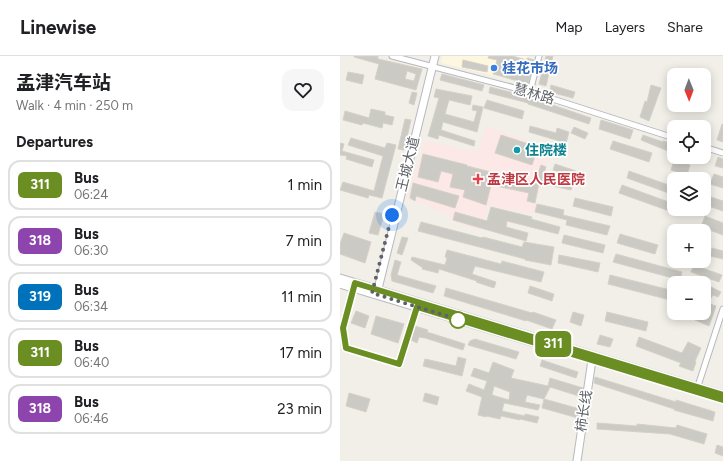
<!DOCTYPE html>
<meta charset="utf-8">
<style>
body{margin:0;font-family:Figtree,"Noto Sans SC",sans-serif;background:#f6f6f6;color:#202124;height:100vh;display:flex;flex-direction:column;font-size:15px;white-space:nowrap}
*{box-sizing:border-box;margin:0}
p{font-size:13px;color:#757577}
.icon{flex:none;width:22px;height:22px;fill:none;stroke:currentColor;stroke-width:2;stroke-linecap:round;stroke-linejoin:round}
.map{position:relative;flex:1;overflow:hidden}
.side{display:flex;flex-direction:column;background:#fff;width:340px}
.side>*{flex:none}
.badge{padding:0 8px;border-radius:6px;font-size:14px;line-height:26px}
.needle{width:26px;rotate:179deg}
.buttons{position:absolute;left:327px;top:12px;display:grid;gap:8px}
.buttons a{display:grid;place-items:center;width:44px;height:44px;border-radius:8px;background:#fff;box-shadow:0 2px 10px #0003;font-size:20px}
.you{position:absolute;width:20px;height:20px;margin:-10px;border:3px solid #fff;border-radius:50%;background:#1a73e8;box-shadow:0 0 0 6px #1a73e833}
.map>.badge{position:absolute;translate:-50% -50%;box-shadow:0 0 0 2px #fff}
h2{padding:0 16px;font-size:15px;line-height:36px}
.round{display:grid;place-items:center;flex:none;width:42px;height:42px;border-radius:12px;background:#f6f6f6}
.summary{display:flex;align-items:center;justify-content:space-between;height:68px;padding:0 16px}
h1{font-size:19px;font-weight:700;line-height:30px}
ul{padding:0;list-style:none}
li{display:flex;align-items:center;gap:12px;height:50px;margin:0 8px 6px;padding:0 8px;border:2px solid #e0e0e0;border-radius:12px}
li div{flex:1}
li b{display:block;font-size:15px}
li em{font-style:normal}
li .badge{min-width:44px;font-weight:700;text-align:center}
header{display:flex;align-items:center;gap:24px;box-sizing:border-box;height:56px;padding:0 20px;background:#fff;border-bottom:1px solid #e0e0e0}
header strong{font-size:19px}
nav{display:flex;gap:22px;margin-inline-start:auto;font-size:14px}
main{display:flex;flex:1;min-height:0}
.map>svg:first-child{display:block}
.commercial{fill:#fef7e0}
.medical{fill:#fce8e6}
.building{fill:#cccac5;stroke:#d6d1c6;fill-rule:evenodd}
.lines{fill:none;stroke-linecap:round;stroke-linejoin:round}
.lane-casing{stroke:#b5b8bc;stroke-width:4.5}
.street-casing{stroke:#b5b8bc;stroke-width:7}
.secondary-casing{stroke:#b6babf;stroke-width:9}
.lane{stroke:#fff;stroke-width:2.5}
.street{stroke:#fff;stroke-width:5}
.secondary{stroke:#fff;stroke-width:7}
.line-casing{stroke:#fff;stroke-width:9}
.line{stroke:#6b8e23;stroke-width:6}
.walk{stroke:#5f6368;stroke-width:4;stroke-dasharray:0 7.2}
.shop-dot{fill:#3f7fe0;stroke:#fff;stroke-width:1.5}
.culture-dot{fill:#0f9aa8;stroke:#fff;stroke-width:1.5}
.health-dot{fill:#e0444e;stroke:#fff;stroke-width:1.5}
.stop-dot{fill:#fff;stroke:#6b8e23;stroke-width:2}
.labels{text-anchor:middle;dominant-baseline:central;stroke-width:3.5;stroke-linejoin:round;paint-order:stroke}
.shop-label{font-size:14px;font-weight:bold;fill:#366cbe;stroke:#fff;text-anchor:start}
.street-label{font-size:14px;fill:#5f6368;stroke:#fff}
.culture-label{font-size:14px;font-weight:bold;fill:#0d838f;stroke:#fff;text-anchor:start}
.health-label{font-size:14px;font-weight:bold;fill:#be3a42;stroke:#fff;text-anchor:start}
</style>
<header>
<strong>Linewise</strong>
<nav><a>Map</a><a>Layers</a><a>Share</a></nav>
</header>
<main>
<section class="side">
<div class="summary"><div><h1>孟津汽车站</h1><p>Walk · 4 min · 250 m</p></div><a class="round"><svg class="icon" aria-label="heart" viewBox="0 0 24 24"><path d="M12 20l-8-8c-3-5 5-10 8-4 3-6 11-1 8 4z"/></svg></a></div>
<h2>Departures</h2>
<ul>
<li><span class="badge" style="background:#6b8e23;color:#fff">311</span><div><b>Bus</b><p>06:24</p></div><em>1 min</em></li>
<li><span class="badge" style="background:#8e44ad;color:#fff">318</span><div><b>Bus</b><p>06:30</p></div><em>7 min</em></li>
<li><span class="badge" style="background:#0072bc;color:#fff">319</span><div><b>Bus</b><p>06:34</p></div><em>11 min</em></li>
<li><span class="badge" style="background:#6b8e23;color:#fff">311</span><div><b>Bus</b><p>06:40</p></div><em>17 min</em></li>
<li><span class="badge" style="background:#8e44ad;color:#fff">318</span><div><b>Bus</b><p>06:46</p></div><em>23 min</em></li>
</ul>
</section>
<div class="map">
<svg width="383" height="405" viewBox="0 0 383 405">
<rect width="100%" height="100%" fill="#f1efe8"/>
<path class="commercial" d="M102,0h86l-7,26 -80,-19z"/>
<path class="medical" d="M146,71l65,21 -18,66 -44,-9 -8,26 -31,-11v-5l-43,-17 18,-57 53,11z"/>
<path class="building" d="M14,0h24v3l44,10 -6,21 -41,-11 4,-15 -25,-7zM67,15l9,3 -2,7 -9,-2z
M149,0h23l15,4v-2l7,2 -6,24 -35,-10 4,-14 -9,-2z
M206,0h7l-7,30 -7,-2z
M123,4l25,6 -1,6 -25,-5z
M8,16l16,3 -2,9 -16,-4z
M102,18l42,11 -2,6 -42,-11z
M211,29l24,7 -2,6 -23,-6z
M311,29l10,3 -12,33 -9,-4 5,-16 2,1z
M150,31l36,9 65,22 -2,6 -61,-20v-1l-39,-10z
M96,33l36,7 -2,9 -21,-5 -4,14 29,8 3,-11 -5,-1 1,-5 10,2 -6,25 -34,-10 -2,8 34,11 -1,5 -35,-11 -1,4 -10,-3 11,-38 -5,-1z
M72,36l5,1 -3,12 -5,-2z
M147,44l37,11 -2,8 -38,-11z
M31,53l14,3v3l9,2 -2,8 -9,-2 -1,5 -19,-5 -1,2 -19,-5 2,-9 24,7z
M65,63l6,1 -7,30 -6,-1z
M261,64l32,10 -3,9 -31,-10z
M382,68h1v18l-6,-2z
M190,70l26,7 1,-5 12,4 -3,11 -37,-11z
M234,71l14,6 -3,6 -14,-6z
M161,79l37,12 -6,18 -37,-12z
M303,79l20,7v-1l8,2 -3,8 -27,-11z
M11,82l34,10 2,-5 9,2 -14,53 -13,-3 -1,3 -28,-8 3,-8 31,9 9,-35 -35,-11z
M273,85l39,12 -3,9 -39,-13z
M0,87l4,1 -2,7 32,9 -2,7 -26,-8 1,-3 -7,-1z
M364,97l7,3 -2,6 -14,-5h9z
M83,98l44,11v1l68,17 6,-18 5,2 -3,9 30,7 -2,7 -32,-7 -4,20 -8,-2 2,-8 -38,-8 -5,20 -23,-8 2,-7 -15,-3 3,-13 -12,-3 -3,11 -20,-5z
M378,101l5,2v9l-8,-2z
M334,104l16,5 -3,10 -16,-5z
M215,108l21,7 -2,6 -21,-7z
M289,115l45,16v8l-47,-17z
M374,118l9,3v11l-13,-4z
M73,127l46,13 -4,12 -39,-12 -1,5 -5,-3z
M282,129l52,19 -2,8 -53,-19z
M371,141l12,4v10l-15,-5z
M235,142l38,9 -2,9 -38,-10z
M197,148l27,6 -1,5 47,11 -3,9 -41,-10 1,-5 -32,-8z
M151,151l41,10 -1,2 29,8 -2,7 -51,-13 -1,6 22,6 -2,8 -73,-21 2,-8 32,9z
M35,156l9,2 -6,21 -9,-2z
M365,160l18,7v12l-22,-8z
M81,166l61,16 1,-1 39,10 2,-5 30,5 -3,18 -26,-5v-1l-107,-28z
M4,177l27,9 -6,21 -25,-9v-10z
M280,178l38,11 -3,9 -38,-11z
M224,179l41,10 -2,8 -41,-10z
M62,181l6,1 -6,17 -5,-2z
M372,192l11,3v8l-13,-3z
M107,194l54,14 1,-3 42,11 -3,10 -66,-16 -3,8 24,8 -2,6 -18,-6 1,-1 -38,-12 -1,4 -16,-4 1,-1 -12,-8 1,-3 33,8 2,-7 -2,-1z
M276,198l66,18 -2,8 -67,-18z
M219,199l41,8 -2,9 -40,-9z
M55,204l6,2 -4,13 39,11 -3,7 -41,-12 -1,-6z
M354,209l28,10 -3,7 -28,-10z
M270,219l64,16v10l-66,-17z
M190,230l24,8 -2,7 -24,-8z
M369,230l12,6 -3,5 -5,-2 -2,3 -6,-3z
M106,232l86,25 1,-1 23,8 -4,9 -26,-9v1l-82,-25z
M364,246l12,4 -7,20 -14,-6 3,-7h6z
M16,255l13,5 -4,12 -14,-5z
M233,256l11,3 -3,11 -11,-4z
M267,256l41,10 -2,9 -41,-10z
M36,260l28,8 -6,19 -27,-9z
M75,270l13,4 -1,2 38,12 -2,6 -38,-12 -6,-1 -2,6 -6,-3z
M260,279l13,4 -3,8 -13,-3z
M299,281l43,16 6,-11 13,6 -6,13 1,1 -3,9 -14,-5 2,-3 -45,-17z
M135,283l44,13 -3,7 -48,-14 2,-4z
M118,301l8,2 -4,17 -39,-10 2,-7 31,7z
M202,304l36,12 -2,6 -36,-12z
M153,306l21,8 -3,8 37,8 2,-8 33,10 -1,9 -32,-10 -6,12 -17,-4 -2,7 15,3 -2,5 -34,-7 -2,8 23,5v-2l14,3 -2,6 -17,-4v1l-19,-4 -1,3 -14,-3v1l-8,-2 4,-18 -16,-6 3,-7 15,6 3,-9 -16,-5 3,-8 15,5zM154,330l16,6 -1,8 -17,-5z
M255,321l81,25v-2l39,12 -2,9 -39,-11v-1l-80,-26z
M9,337l21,6 -4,13 -20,-6z
M85,337l14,4 -2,8 -14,-4z
M204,343l36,10 -2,9 -36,-10z
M257,367l40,3v-2l39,4 1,-3 30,9 -3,10 -34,-10 -73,-5z
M377,389l6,2v9l-8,-3z"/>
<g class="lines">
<g class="lane-casing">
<path id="lane" d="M13,233l-10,39 3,20 53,16 17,-56"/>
</g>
<g class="street-casing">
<path id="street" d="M52,0l142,37 140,45
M190,36l9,-36
M364,91l19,6
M356,336l27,-83"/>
</g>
<g class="secondary-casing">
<path id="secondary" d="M0,222l383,117
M0,228l195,59
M37,237l58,-237
M237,405l15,-101"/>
</g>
<use href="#lane" class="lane"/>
<use href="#street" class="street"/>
<use href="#secondary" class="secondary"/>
</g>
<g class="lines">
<g class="line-casing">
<path id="line" d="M383,339l-368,-112 -12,45 3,20 53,16 18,-57 306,93"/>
</g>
<use href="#line" class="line"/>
<path class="walk" d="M52,159l-20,78 88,27h-2"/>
</g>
<circle class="shop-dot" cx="154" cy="12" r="4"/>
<circle class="culture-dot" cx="177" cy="94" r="4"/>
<path class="health-dot" d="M136 117h4v4h4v4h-4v4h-4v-4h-4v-4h4z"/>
<circle class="stop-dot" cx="118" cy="264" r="8"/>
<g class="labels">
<g class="shop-label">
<text x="162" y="12">桂花市场</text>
</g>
<g class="street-label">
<text transform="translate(194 38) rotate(16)">慧林路</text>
<text transform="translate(68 108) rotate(-76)">王城大道</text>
<text transform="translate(244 355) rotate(-81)">柿长线</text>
</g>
<g class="culture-label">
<text x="185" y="94">住院楼</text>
</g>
<g class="health-label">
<text x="147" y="123">孟津区人民医院</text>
</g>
</g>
</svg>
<div class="buttons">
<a><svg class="needle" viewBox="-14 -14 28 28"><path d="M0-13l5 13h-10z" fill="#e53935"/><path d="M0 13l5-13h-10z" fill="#757577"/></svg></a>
<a><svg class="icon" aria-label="locate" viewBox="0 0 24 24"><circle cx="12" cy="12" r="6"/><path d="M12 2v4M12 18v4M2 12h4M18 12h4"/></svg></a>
<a><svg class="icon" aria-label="layers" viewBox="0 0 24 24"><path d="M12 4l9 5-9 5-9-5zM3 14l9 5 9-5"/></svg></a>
<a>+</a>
<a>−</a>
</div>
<div class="you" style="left:52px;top:159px"></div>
<b class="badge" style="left:213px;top:288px;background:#6b8e23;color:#fff">311</b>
</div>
</main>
